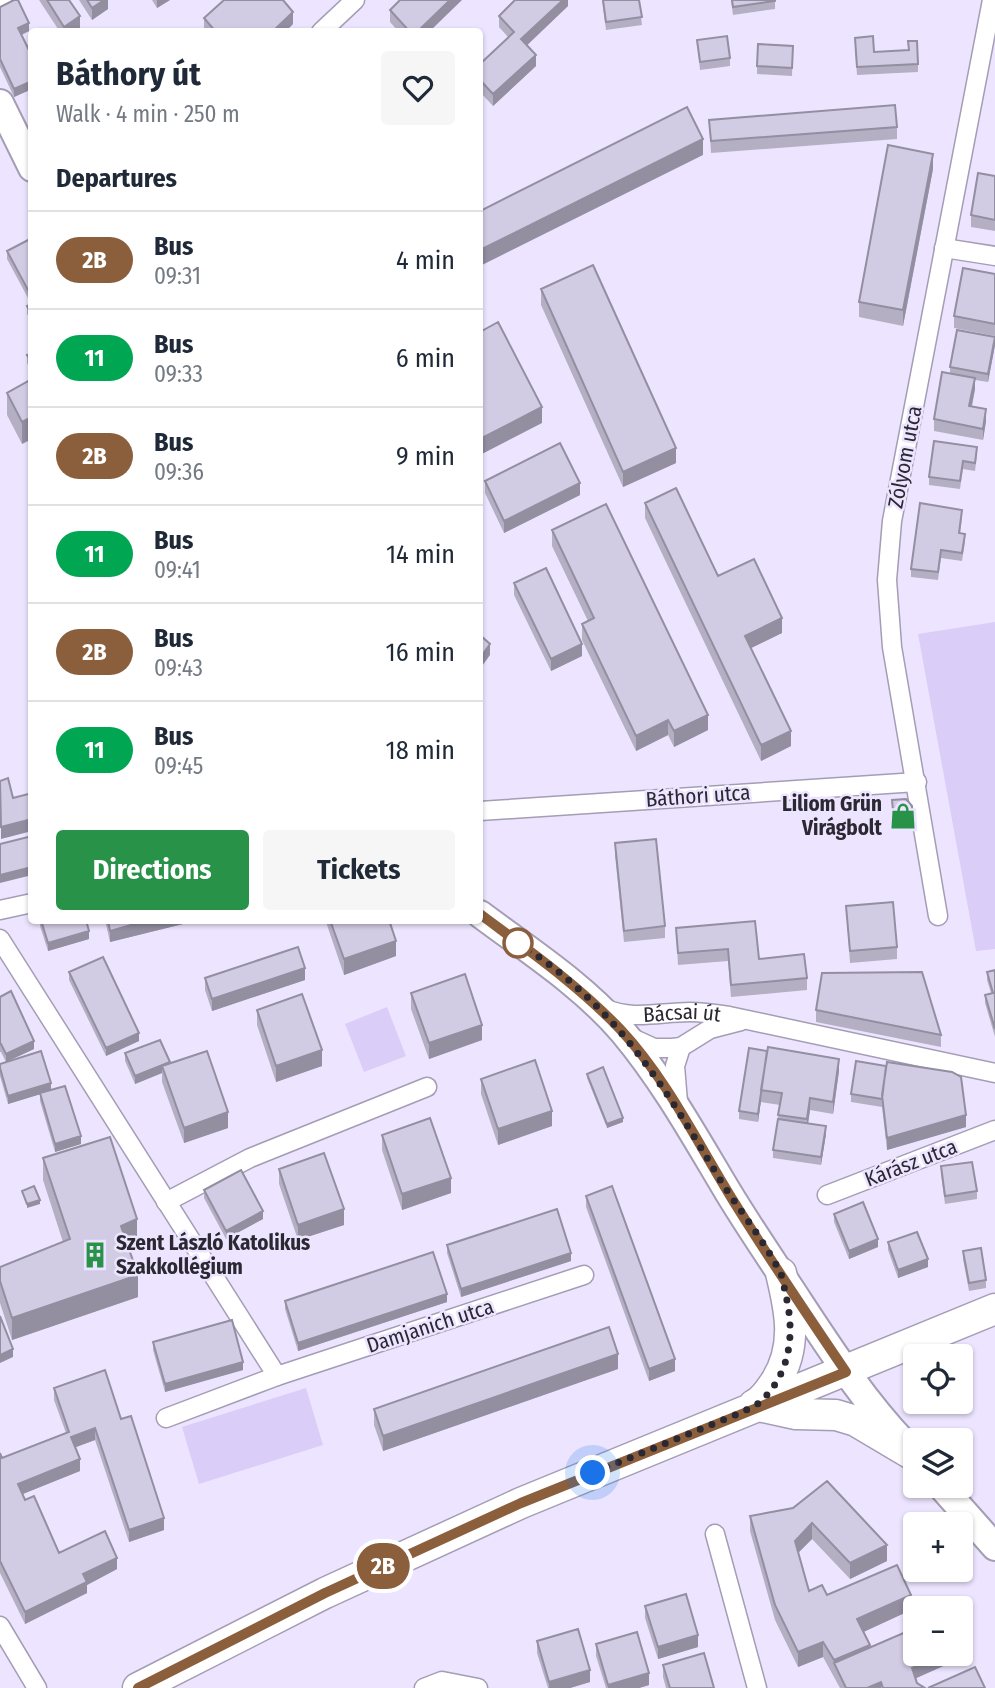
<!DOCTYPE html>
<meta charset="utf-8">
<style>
body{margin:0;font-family:"Fira Sans Condensed",sans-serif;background:#f6f6f7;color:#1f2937;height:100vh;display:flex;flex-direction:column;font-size:26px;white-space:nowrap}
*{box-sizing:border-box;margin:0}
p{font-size:23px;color:#747a83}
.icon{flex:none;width:38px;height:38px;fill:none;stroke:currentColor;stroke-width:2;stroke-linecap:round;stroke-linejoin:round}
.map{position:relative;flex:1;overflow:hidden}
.drawer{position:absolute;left:28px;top:28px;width:455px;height:896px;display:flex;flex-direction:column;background:#fff;border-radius:7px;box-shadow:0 2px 5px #0004}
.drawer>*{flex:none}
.badge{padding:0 14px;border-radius:23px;font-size:24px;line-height:46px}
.tools{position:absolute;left:903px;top:1344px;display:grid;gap:14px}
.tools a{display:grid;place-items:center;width:70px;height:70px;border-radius:7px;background:#fff;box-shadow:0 2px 5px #0004;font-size:35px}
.you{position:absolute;width:35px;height:35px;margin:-18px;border:5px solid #fff;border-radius:50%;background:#1a73e8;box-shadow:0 0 0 10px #1a73e833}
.map>.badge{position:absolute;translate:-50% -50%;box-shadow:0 0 0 4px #fff}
h2{padding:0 28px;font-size:26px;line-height:63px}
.round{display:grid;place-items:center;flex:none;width:74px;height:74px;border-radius:7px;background:#f6f6f7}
.head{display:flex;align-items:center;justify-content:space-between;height:119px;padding:0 28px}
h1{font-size:33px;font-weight:700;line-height:52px}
.button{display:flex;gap:14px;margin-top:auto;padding:14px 28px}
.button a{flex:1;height:80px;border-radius:7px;background:#289249;color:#fff;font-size:28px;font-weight:700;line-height:80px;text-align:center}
.button a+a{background:#f6f6f7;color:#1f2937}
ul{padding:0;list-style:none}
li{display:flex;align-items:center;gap:21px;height:98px;padding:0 28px;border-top:2px solid #e0e1e3}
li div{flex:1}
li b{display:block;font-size:26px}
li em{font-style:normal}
li .badge{min-width:77px;font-weight:700;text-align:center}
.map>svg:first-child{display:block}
.green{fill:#dacdf8}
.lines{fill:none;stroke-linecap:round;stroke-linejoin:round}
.street-casing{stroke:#a49db4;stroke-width:21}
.secondary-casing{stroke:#a49db4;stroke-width:30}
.primary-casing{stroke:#a49db4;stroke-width:33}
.street{stroke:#fff;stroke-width:18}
.secondary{stroke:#fff;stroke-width:26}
.primary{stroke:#fff;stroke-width:30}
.wall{fill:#b5afc4}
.shaded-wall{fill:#938ea0}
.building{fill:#d2cbe4;stroke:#938ea0;stroke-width:2}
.line-casing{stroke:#fff;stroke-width:16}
.line{stroke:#8b5e3c;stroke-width:10}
.walk{stroke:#2b2832;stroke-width:7;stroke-dasharray:0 12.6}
.stop-dot{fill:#fff;stroke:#8b5e3c;stroke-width:3.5}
.labels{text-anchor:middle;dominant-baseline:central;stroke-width:5;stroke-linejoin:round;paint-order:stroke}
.street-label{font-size:21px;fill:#2b2832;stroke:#ede5ff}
.poi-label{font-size:21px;font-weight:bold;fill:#2b2832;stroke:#ede5ff;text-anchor:end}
</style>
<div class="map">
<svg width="995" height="1688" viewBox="0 0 995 1688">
<rect width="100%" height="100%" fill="#ede5ff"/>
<path class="green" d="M995,622v327l-19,2 -58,-317z
M387,1007l19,49 -42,16 -19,-48z
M306,1388l17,57 -124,39 -17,-57z"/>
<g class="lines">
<g class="street-casing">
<g id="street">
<path d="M0,1l2,-1"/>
<path d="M321,32l34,-32"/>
<path d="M944,248l51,8"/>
<path d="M480,811l437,-29"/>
<path d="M0,910l32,-7"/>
<path d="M938,916l-46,-269 -5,-67 5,-59 100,-521"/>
<path d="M0,939l277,437 307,-101"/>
<path id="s1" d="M604,1008c29,13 56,4 86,4 13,0 26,2 39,4l266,57"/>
<path d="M630,1037l24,11h18l9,-1 29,-18 31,-8"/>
<path d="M678,1102l-3,-36 6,-19"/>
<path d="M827,1195l168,-65"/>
<path d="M166,1202l84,-44 177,-71"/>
<path d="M166,1418l111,-42"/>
<path d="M715,1534l42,154"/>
<path d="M0,1626l37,62"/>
<path d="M424,1688l18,-7 36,7"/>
</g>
</g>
<g class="secondary-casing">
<path id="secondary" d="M0,103l32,65
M480,914c48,36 103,71 143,118 41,49 72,105 105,160 23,38 48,74 72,111 33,50 64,98 105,141
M941,1486l54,61"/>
</g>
<g class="primary-casing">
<path id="primary" d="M754,1405c10,-5 16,-15 22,-24 22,-35 14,-71 5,-108
M759,1406l37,8 40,1 20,6 59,35
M138,1688l187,-95 196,-90 474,-194"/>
</g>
<use href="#street" class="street"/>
<use href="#secondary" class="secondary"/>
<use href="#primary" class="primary"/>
</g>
<path class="wall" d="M39,0h30l11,28 -5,4h-15z
M79,0h29v9l-16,11z
M152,0h18l-13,8z
M568,0v6l-41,39 9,21 -43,40 -13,-14v-28l28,-27 -9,-10v-11z
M602,0h37l3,25 -36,5z
M731,0h44v9l-42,6z
M0,7l29,24 -7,4 10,21v33l-18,8 -14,-30z
M390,10l39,22h-30l-9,-10z
M204,18l89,6 -8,8h-80l-1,-2z
M697,40l33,18v8l-30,4z
M908,41l10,23v8l-61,3 -2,-29 19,6 34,-2z
M793,46l-1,30 -35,-2v-8z
M709,120l188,7v12l-186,14z
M933,169l-30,157 -44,-9v-15z
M995,176v55l-24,-4v-12z
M32,238v58l-4,2 -21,-39v-8z
M995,274v62l-41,-8v-12z
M541,289l135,174 -53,24 -82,-182z
M32,303v20l-5,-9v-8z
M995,345l-7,37 -13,-2v9l-3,18 14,14 -3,19 -49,-9v-12l16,-46v-6z
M32,353v18l-5,-8v-8z
M32,379l-10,65 -15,-29v-22z
M977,455l-2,16 -12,-2 -3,20 -31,-4v-8z
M32,456v23l-3,-6v-15z
M485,481l95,14 -76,38 -19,-40z
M645,503l73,73 64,57 -31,15 40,98 -30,15 -116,-243z
M962,518l-2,15 5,9 -3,19 -21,-3 -3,22 -27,-3v-8z
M552,530l156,200 -34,17 -6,-12 -32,16 -54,-111v-16l6,-3 -36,-75z
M514,583l68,73 -31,15 -37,-76z
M892,800l20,6 1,17 -19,2z
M615,843l50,83v12l-41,4 -9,-87z
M846,906l51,41v12l-47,4z
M40,920h46l3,19 -41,12 -8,-25z
M105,920h82v3l-77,19z
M327,920h62l7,36 -52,19 -17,-50z
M676,928l131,50v12l-76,7 -3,-36 -50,4z
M995,970v67l-10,-34v-8l6,-2 -4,-13v-8z
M69,972l70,69 -33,15 -37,-76z
M205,978l100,2 -93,31 -7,-21z
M411,993l71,47 -53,19 -18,-50z
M0,997l34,52 -28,13 -5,-10h-1z
M257,1010l65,56 -46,16 -19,-57z
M816,1010l125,25v12l-125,-25z
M749,1048l90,23 -6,43 -23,-4 -2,13 18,11 -5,31 -48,-7v-8l7,-45 -19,-3v-2l-3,22 -19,-3v-8z
M125,1053l45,11 58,64 -44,15 -22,-61v-9l-27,11 -10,-23z
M856,1061l110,66 -79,23 -5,-43 -31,-5v-8z
M0,1064l51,26 30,54 -26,8 -15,-51v-7l-32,10 -8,-28z
M587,1074l36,48 -16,6 -20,-50z
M481,1079l71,47 -54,19 -17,-51z
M382,1135l69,58 -49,17 -20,-60z
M43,1158l94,83 -10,4 11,52 -126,43 -12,-37v-36l63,-25 -20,-62z
M941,1166l36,25v8l-32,5 -4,-30z
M279,1169l65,56 -46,15 -19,-56z
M204,1190l59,29 -37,20 -22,-41z
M586,1196l89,175 -26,10 -63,-174z
M834,1214l44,33 -29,12 -15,-37z
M888,1242l40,25 -30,11 -10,-28z
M447,1245l124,16 -110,36 -14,-44z
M963,1251l23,29v8l-17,3 -6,-32z
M285,1301l162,1 -149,49 -13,-42z
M153,1342l90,28 -78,22 -12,-42z
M618,1369l-235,82 -9,-26v-16z
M54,1388l67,31 43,111 -35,12 -34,-102 -20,7 5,24 -58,23 3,6 34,53 58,16 -30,16v8l-62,31 -25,-51v-120l2,5 64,-25 -12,-33z
M793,1508l94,53 -37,18 -38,-40 -14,14 11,38 102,19 -48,22 7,16 89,6v5l-43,19 1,5 8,5h-85l-17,-31 -25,10 -23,-47 -25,-89v-15z
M645,1606l53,41 -40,12 -13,-41z
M537,1641l53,41 -20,6h-22l-11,-35z
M596,1644l53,41 -10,3h-33l-10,-32z
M663,1665l51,23h-48l-3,-11z"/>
<path class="shaded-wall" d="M104,0h4v9l-16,11v-12z
M157,0h13l-13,8z
M450,0h12l-33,32h-12z
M563,0h5v6l-47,45v-12z
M293,12v12l-8,8h-13z
M80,16v12l-5,4h-11v-5z
M29,23v8l-11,5v-8z
M536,55v11l-43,40v-12z
M32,81v8l-18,8v-8z
M482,108v12l-2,2v-12z
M703,139v16l-223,111v-16z
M933,154v15l-30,157v-16z
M32,288v8l-4,2v-8z
M995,337v8l-7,37v-8z
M975,378v11l-6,29v-12z
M542,407v16l-62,32v-16z
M986,409v12l-3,19v-11z
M32,417v22l-10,5v-22z
M676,448v15l-53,24v-15z
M580,483v12l-76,38v-12z
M782,618v15l-37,18v-15z
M490,644v11l-10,14v-11z
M582,644v12l-31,15v-12z
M708,715v15l-34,17v-16z
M668,720v15l-32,16v-15z
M791,731v15l-30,15v-16z
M32,819v12l-31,8v-12z
M32,867v8l-32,8v-8z
M149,920h38v3l-77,19v-11z
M278,920h12l-12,4z
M89,931v8l-41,12v-8z
M396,941v15l-52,19v-16z
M305,968v12l-93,31v-12z
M482,1025v15l-53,19v-16z
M139,1033v8l-33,15v-8z
M34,1041v8l-28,13v-8z
M322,1050v16l-46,16v-16z
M839,1059v12l-6,43v-12z
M170,1062v8l-8,-4v7l-27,11v-8z
M51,1083v8l-43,13v-8z
M761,1092v8l-3,22v-8z
M810,1098v12l-3,21v-12z
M552,1111v15l-54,19v-16z
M228,1112v16l-44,15v-15z
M966,1115v12l-79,23v-12z
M623,1118v4l-16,6v-4z
M826,1126v8l-5,31v-8z
M81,1136v8l-26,8v-8z
M451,1178v15l-49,17v-16z
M40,1200v4l-13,4v-4z
M344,1209v16l-46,15v-15z
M263,1211v8l-37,20v-8z
M137,1219v22l-16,7v-22z
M878,1239v8l-29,12v-8z
M571,1253v8l-110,36v-8z
M928,1259v8l-30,11v-8z
M138,1275v22l-126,43v-22z
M447,1294v8l-149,49v-8z
M13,1349v8l-13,6v-8z
M618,1354v15l-235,82v-15z
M675,1359v12l-26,10v-12z
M243,1362v8l-78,22v-8z
M95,1428v12l-24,9v-12z
M80,1459v12l-62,25v-12z
M164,1518v12l-35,12v-12z
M812,1523v16l-17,17v-15z
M887,1545v16l-37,18v-16z
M117,1558v11l-30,16v8l-62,31v-12l58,-38z
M911,1595v15l-54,25v-16z
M698,1635v12l-40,12v-12z
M823,1642v15l-25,10v-15z
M870,1645v15l-36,3v-3z
M943,1654h16v5l-47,21v-12z
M590,1670v12l-20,6h-21v-6z
M649,1673v12l-10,3h-31v-3z
M881,1682v6h-14z"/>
<path class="building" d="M14,0h4l11,23 -11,5 14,28v25l-18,8 -14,-30v-52z
M47,0h22l11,16 -16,11z
M87,0h17l-12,8z
M224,0h59l10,12 -21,20h-56l-12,-14z
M400,0h50l-33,32h-7l-20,-22z
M515,0h48l-42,39 15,16 -43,39 -13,-14v-16l34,-32 -15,-16z
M603,0h36l3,17 -36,5z
M732,0h43v1l-42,6z
M727,36l3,22 -30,4 -3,-22z
M873,36l1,16 35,-2 -1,-9h9l1,23 -61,3 -2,-29z
M758,44l35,2 -1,22 -35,-2z
M895,105l2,22 -186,14 -2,-21z
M687,107l16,32 -223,111v-39z
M888,145l45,9 -30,156 -44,-8z
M978,173l17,3v44l-24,-5z
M32,238v50l-4,2 -21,-39z
M593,265l83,183 -53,24 -82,-183z
M963,268l32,6v50l-41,-8z
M32,303v12l-5,-9z
M498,322l44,85 -62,32v-107z
M957,330l38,7 -7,37 -38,-7z
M32,353v10l-5,-8z
M942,372l33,6 -6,28 17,3 -3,20 -49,-10z
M32,379v38l-10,5 -15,-29z
M934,441l43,6 -2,16 -12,-2 -3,20 -31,-4z
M560,443l20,40 -76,38 -19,-40z
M676,488l42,88 36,-17 28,59 -37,18 46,95 -30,14 -116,-242z
M920,503l42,7 -3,23 6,1 -3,19 -21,-3 -3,22 -27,-3z
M606,504l102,211 -34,16 -6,-11 -32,16 -54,-112 12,-6 -42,-88z
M546,568l36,76 -31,15 -37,-76z
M480,635l10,9 -10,14z
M8,778l5,20 19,-5v26l-31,8 -1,-46z
M906,799l6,7 1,13 -19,2 -2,-21z
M32,836v31l-32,8v-31z
M656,839l9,87 -41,5 -9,-88z
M893,902l4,45 -47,4 -4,-45z
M41,920h45l3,11 -41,12z
M108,920h41l-39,11z
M330,920h59l7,21 -52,18z
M755,921l4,38 45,-5 3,24 -76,7 -3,-36 -50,4 -2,-25z
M298,947l7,21 -93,31 -7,-21z
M103,957l36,76 -33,15 -37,-76z
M995,970v59l-10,-34 8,-2 -6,-21z
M922,972l19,63 -125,-25 6,-37z
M465,974l17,51 -53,18 -18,-50z
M11,991l23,50 -28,13 -5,-10h-1v-47z
M302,994l20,56 -46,16 -19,-56z
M160,1040l10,22 -35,14 -10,-23z
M768,1047l71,12 -6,43 -23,-4 -3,21 -29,-4 4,-22 -21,-3z
M749,1048l18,3 -9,63 -19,-3z
M41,1051l10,32 -43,13 -8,-28v-4z
M207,1051l21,61 -44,16 -22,-62z
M535,1060l17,51 -54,18 -17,-50z
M856,1061l30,5 -4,33 -31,-5z
M887,1062l65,10 9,5 5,38 -79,23 -5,-43z
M603,1067l20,51 -16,6 -20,-50z
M65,1086l16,50 -26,8 -15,-51z
M430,1118l21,60 -49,16 -20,-59z
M778,1119l48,7 -5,31 -48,-7z
M110,1137l27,82 -16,7 17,49 -126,43 -12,-37v-14l70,-28 -27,-81z
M324,1153l20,56 -46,16 -19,-56z
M972,1162l5,29 -32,5 -4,-30z
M241,1170l22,41 -37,20 -22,-41z
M34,1186l6,14 -13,4 -5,-13z
M612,1186l63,173 -26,10 -63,-173z
M863,1202l15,37 -29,12 -15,-37z
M557,1209l14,44 -110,36 -14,-44z
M917,1232l11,27 -30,11 -10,-28z
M981,1248l5,32 -17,3 -6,-32z
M433,1252l14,42 -149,49 -13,-42z
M0,1316l13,33 -13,6z
M232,1320l11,42 -78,22 -12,-42z
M609,1327l9,27 -235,82 -9,-27z
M105,1370l16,49 10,-3 33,102 -35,12 -34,-102 -24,9 9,22 -62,25 7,16 9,-4 25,57 46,-22 12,27 -34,16 4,8 -62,30 -25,-51v-108l2,5 67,-26 -15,-44z
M827,1481l60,64 -37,18 -38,-40 -17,18 14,50 13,-6 5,10 70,-30 14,30 -54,24 13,26 -36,15 -11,-18 -25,10 -23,-47 -25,-89 43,-8z
M686,1594l12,41 -40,12 -13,-41z
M915,1628v26h28l-31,14 5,15 8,5h-42l-2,-6 -14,6h-21l-12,-25z
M578,1629l12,41 -41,12 -12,-41z
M637,1632l12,41 -41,12 -12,-41z
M704,1653l10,35h-44l-7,-23z
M975,1667l10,21h-57z"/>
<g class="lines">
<g class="line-casing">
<path id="line" d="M138,1688l187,-95 196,-90 325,-131c-38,-56 -76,-112 -112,-170 -36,-58 -67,-123 -114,-173 -42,-44 -92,-79 -140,-115"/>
</g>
<use href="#line" class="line"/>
<path class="walk" d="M518,943c99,63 146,143 204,240 19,29 42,58 58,89 3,6 4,14 5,20 10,38 7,80 -24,109 -5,5 -15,9 -23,13l-145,59"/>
</g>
<defs>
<g id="shop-bare" transform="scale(2.1)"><path d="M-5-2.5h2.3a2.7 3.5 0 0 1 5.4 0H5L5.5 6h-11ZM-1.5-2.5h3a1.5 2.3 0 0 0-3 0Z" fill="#289249" stroke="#ede5ff" stroke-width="2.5" paint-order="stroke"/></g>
<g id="building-bare" transform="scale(2.1)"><path d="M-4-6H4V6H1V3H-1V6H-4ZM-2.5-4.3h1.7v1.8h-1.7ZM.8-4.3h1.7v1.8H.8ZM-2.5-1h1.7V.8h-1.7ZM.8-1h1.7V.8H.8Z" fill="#289249" stroke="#ede5ff" stroke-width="2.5" paint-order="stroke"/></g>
</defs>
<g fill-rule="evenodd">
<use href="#shop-bare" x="903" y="816"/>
<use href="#building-bare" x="95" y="1255"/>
</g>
<circle class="stop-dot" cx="518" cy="943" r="14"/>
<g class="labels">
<g class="street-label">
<text transform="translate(905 457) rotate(-79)">Zólyom utca</text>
<text transform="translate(698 796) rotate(-4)">Báthori utca</text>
<text stroke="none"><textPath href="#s1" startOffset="79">Bácsai út</textPath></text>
<text transform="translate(911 1163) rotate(-21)">Kárász utca</text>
<text transform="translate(430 1326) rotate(-18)">Damjanich utca</text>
</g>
<g class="poi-label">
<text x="882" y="804">Liliom Grün<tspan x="882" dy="24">Virágbolt</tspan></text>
<text x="116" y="1243" text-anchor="start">Szent László Katolikus<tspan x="116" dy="24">Szakkollégium</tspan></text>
</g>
</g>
</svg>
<div class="tools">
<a><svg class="icon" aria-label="locate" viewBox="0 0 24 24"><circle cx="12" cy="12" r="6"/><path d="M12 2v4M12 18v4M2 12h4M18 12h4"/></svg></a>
<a><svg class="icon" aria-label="layers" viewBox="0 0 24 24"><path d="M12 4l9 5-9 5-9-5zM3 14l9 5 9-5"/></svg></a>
<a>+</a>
<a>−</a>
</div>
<div class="you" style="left:593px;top:1473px"></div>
<b class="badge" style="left:383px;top:1566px;background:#8b5e3c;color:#fff">2B</b>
<section class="drawer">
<div class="head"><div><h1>Báthory út</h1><p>Walk · 4 min · 250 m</p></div><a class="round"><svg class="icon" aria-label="heart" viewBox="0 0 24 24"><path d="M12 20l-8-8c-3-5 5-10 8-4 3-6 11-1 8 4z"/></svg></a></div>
<h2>Departures</h2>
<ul>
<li><span class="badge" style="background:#8b5e3c;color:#fff">2B</span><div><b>Bus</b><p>09:31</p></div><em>4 min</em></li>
<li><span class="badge" style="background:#00a651;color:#fff">11</span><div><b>Bus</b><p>09:33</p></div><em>6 min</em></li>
<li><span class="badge" style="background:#8b5e3c;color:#fff">2B</span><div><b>Bus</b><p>09:36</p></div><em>9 min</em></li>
<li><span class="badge" style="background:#00a651;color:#fff">11</span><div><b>Bus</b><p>09:41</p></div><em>14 min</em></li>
<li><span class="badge" style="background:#8b5e3c;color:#fff">2B</span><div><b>Bus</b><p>09:43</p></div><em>16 min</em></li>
<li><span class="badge" style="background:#00a651;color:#fff">11</span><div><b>Bus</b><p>09:45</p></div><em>18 min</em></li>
</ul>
<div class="button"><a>Directions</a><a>Tickets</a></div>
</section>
</div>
